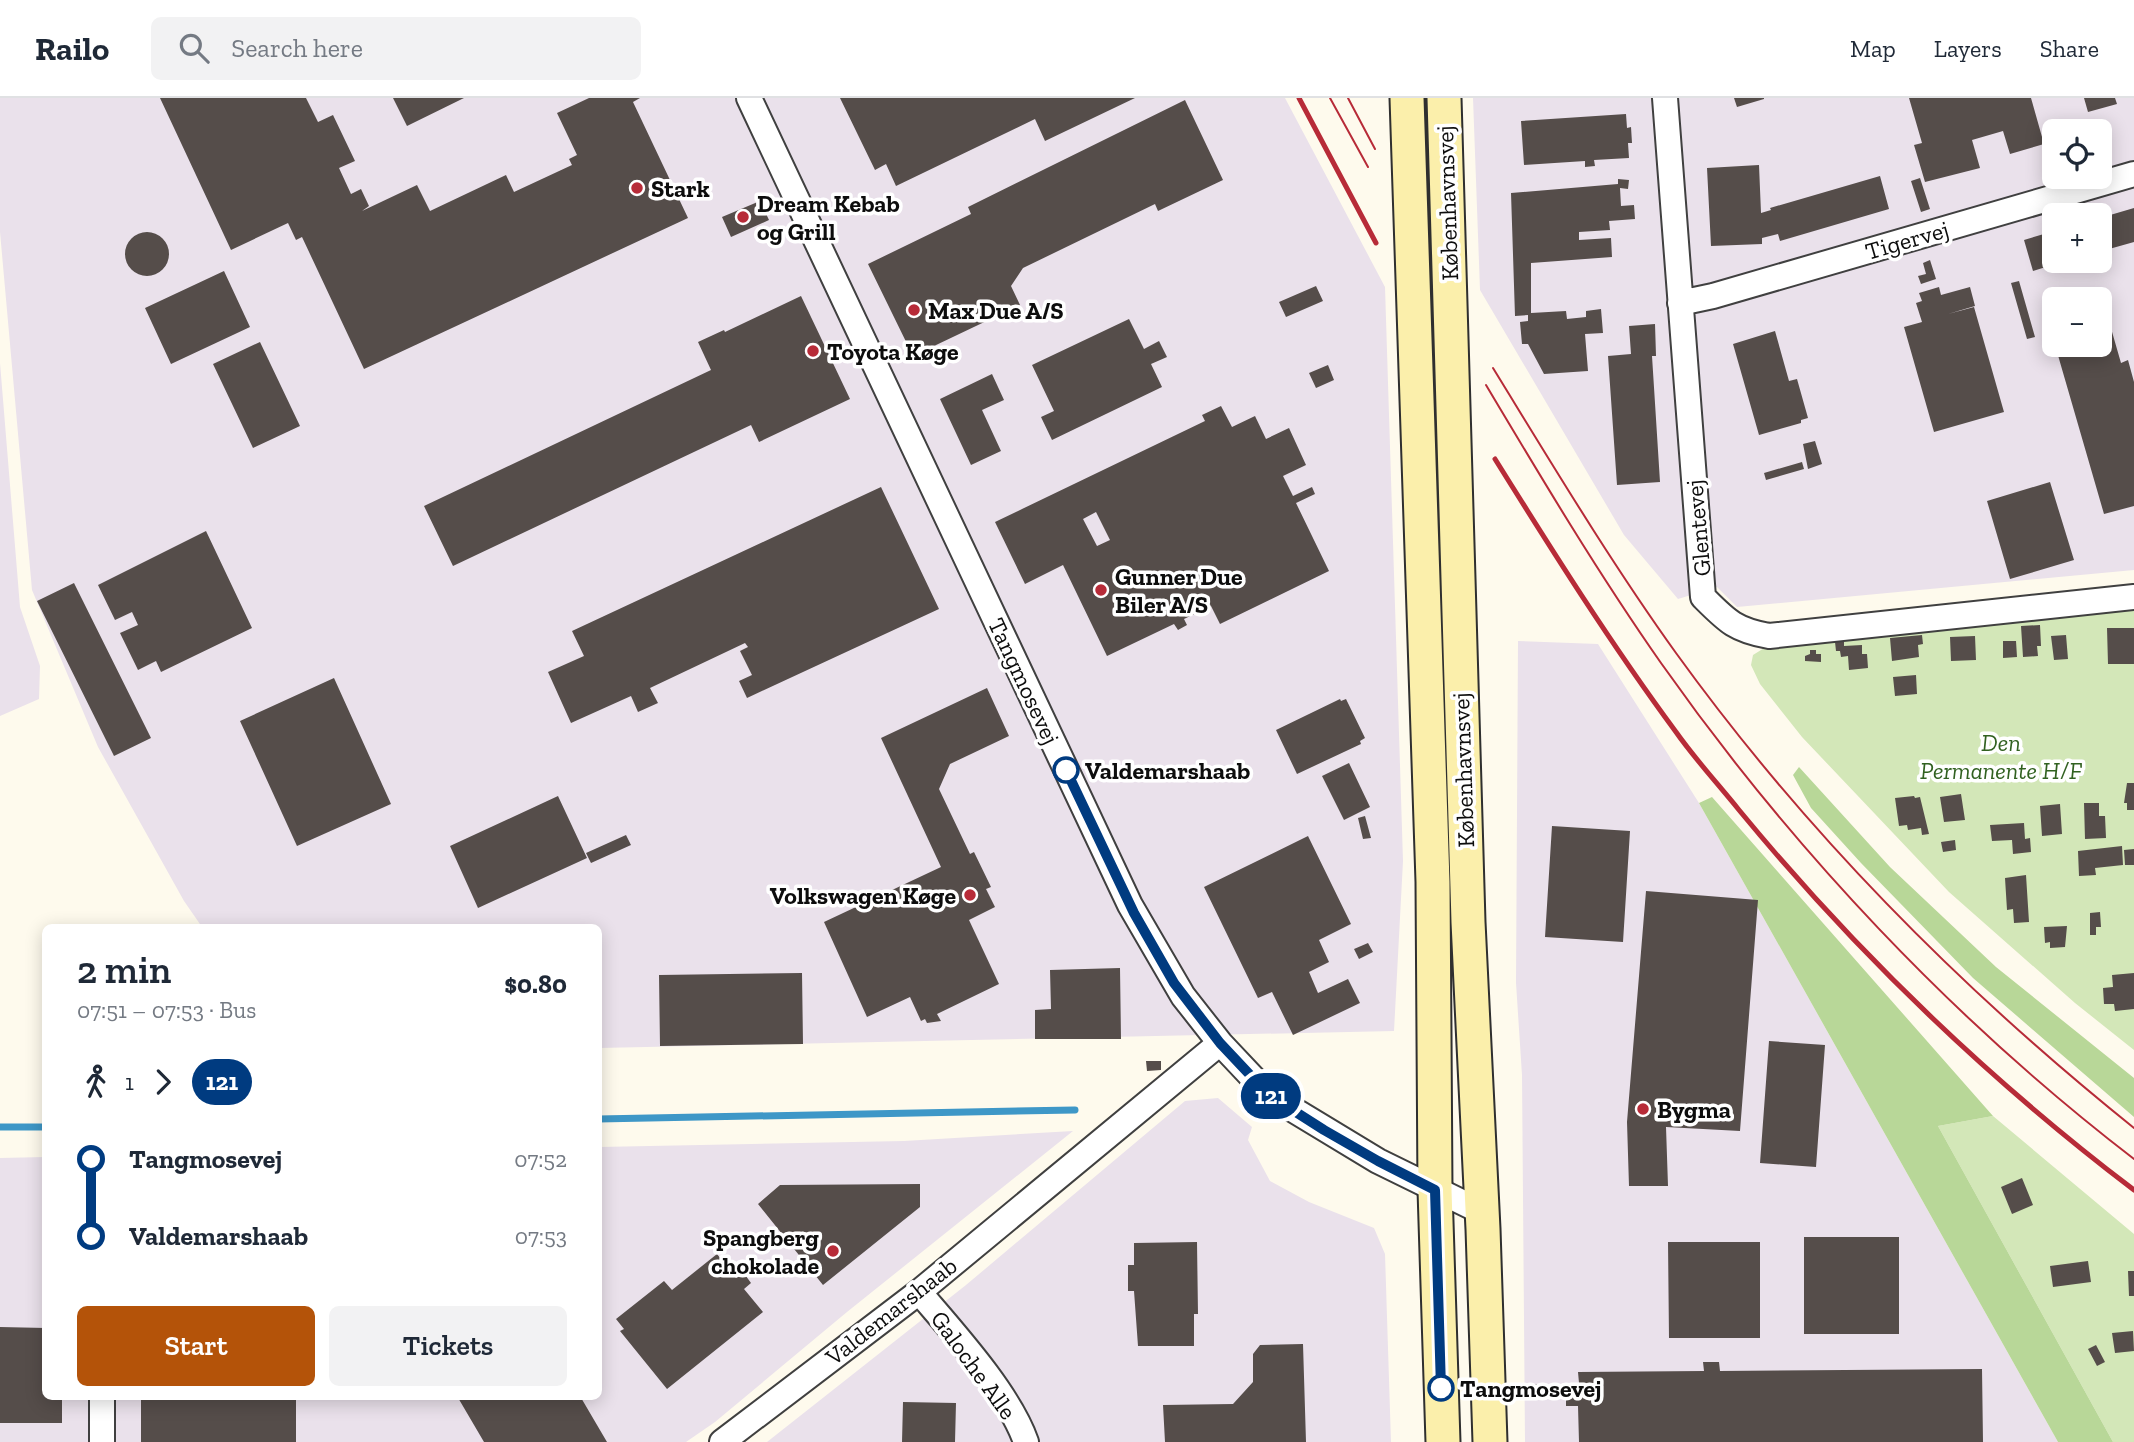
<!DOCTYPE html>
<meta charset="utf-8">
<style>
body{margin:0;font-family:"Zilla Slab",serif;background:#f2f2f3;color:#1f2937;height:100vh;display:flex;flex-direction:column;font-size:26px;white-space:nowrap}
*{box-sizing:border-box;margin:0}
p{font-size:23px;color:#747a83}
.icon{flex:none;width:38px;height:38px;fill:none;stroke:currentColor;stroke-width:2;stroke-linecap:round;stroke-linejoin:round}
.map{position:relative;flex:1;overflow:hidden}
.details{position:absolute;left:42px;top:826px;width:560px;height:476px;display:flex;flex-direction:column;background:#fff;border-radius:10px;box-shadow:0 4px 18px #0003}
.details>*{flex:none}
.badge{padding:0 14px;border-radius:23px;font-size:24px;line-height:46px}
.tools{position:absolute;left:2042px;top:21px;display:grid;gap:14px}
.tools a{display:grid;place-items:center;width:70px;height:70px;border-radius:10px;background:#fff;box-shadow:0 4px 18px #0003;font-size:35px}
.map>.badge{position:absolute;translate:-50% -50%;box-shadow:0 0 0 4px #fff}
.legs{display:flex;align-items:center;gap:10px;height:77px;padding:0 35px;font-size:23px}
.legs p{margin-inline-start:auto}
.head{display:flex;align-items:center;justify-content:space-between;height:119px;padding:0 35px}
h1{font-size:38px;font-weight:600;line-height:52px}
.cta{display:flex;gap:14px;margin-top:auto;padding:14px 35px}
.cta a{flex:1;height:80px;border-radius:10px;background:#b45309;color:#fff;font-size:28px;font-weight:600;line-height:80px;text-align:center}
.cta a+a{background:#f2f2f3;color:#1f2937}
ul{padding:0 35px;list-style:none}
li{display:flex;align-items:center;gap:24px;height:77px;font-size:26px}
li i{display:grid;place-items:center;width:10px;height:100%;margin:0 9px;background:currentColor}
li i::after{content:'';width:18px;height:18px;margin:-9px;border:5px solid;border-radius:50%;background:#fff}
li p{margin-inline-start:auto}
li:first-child i{background:linear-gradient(#0000 50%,currentColor 0)}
li:last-child i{background:linear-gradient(currentColor 50%,#0000 0)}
header{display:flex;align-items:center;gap:42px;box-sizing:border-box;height:98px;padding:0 35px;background:#fff;border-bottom:2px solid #e0e1e3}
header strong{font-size:33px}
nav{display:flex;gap:38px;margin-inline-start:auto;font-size:24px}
.search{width:490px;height:63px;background:#f2f2f3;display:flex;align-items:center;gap:18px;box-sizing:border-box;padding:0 24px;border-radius:10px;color:#747a83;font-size:26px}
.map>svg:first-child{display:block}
.industrial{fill:#eae1eb;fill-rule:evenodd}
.green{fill:#d3e7b8}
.forest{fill:#b8d798}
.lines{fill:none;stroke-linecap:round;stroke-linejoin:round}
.stream{stroke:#3e97c7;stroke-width:7}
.building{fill:#554d4a;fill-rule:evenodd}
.street-casing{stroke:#404040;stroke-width:28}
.secondary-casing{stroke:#2f2f2f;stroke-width:37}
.street{stroke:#fff;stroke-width:24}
.secondary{stroke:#fbefab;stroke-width:33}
.tram{stroke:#b72b38;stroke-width:2}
.rail{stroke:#b72b38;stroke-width:5}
.line-1-casing{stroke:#fff;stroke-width:16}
.line-1{stroke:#003b80;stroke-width:10}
.poi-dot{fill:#b72b38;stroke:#fff;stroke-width:2.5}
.stop-1-dot{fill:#fff;stroke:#003b80;stroke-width:3.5}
.labels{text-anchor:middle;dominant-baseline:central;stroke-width:7;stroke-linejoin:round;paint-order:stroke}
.poi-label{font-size:24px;font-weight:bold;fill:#0d0d0d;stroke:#fff;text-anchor:start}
.street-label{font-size:24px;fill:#0d0d0d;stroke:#fff}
.park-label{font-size:24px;font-style:italic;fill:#316120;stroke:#fff}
.stop-label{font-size:24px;font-weight:bold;fill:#0d0d0d;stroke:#fff;text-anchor:start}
</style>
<header>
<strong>Railo</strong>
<div class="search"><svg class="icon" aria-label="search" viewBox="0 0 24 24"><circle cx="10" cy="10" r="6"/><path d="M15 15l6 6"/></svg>Search here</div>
<nav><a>Map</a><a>Layers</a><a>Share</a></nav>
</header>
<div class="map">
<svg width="2134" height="1344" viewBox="0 0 2134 1344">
<rect width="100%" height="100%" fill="#fefaed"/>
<path class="industrial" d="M0,0h1285l100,189 18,574 -9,170 -795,17 -1,-120 -396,-1 -18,-26 -86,-154 -66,-157 -32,-358z
M1473,0h661v472l-397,37 -20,-20 -39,12 -54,-64 -144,-245zM2054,33h46v46h-46zM2054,117h46v46h-46zM2054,201h46v46h-46z
M0,265l20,244 20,59 -1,33 -39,17z
M1518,543l80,3 101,159 359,639h-533l-3,-367 -6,-92z
M1218,1000l34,29 -4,13 22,41 39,21 65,26 11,26 6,188h-624l199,-157 219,-184z
M1073,1033l-226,181 -132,110 -29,20h-686v-284l45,-1 1,239h552l1,-249 305,-6z"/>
<path class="green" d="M2134,510v442l-59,-47 -126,-111 -147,-155 -42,-53 -9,-19 2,-10 16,-10z
M1993,1018l141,118v208h-21l-175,-316z"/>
<path class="forest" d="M1799,669l91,100 106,100 138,111v39l-161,-139 -112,-115 -50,-55 -18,-33z
M1712,699l281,319 -55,10 175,316h-55l-359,-639z"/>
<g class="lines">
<path class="stream" d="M598,1021l477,-9
M0,1029h46"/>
</g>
<path class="building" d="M160,0h146l12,24 15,-7 22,46 -16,7 12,26 10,-5 8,17 -7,5 55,-26 13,26 76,-36 8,17 58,-27 -3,-6 8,-4 -20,-42 32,-15h51l-7,4 55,116 -324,151 -62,-132 -6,3 -8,-17 -57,27z
M393,0h71l-57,28z
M840,0h295l-90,43 -10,-22 -139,67 -10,-22 -11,6z
M1734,0h30v1l-27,8z
M1909,0h122l13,46 -34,10 -7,-23 -31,9 8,28 -55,14 -11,-37 8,-2z
M2084,0h31l2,6 -29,8z
M1185,2l38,80 -65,31 -3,-7 -132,64 -12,18 9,19 -107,51 -45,-92 103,-50 -3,-7z
M1626,16l1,14 4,-1 1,16h-4l1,15 -35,2 1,6 -10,1v-6l-61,4 -3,-44z
M1759,67l2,48 10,-3 -1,-2 110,-32 9,33 -109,32 -2,-7 -16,4v6l-51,2 -4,-78z
M1920,80l10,31 -9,3 -10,-31z
M1618,81l11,1 -1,9 -8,-1 1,18 13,-1 1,14 -26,2 1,9 -31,2v8l32,-2 1,19 -81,6v50l35,-2 1,8 19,-2v-6l15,-2 2,24 -18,1 3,37 -44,3 -16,-30h-6l-2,-22 8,-1v-6l-13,1 -4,-123 107,-9z
M760,103l9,19 -38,17 -9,-20z
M2134,110v34l-32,9 4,11 -22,7 -2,-8h18v-43z
M2054,133v30h11l-32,10 -9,-31z
M125 156a22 22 0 1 1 44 0a22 22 0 1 1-44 0Z
M1930,162l6,19 -15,5 -3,-8 8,-2 -3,-11z
M224,173l26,56 -79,37 -26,-56z
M2019,183l16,56 -8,2 -16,-56z
M1316,188l7,15 -37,16 -7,-15z
M1939,189l2,8 29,-8 5,19 -27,8 26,-7 30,105 -70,20 -30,-105 18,-5 -6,-19 6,-2 -3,-8z
M801,198l49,103 -91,43 -8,-17 -298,141 -29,-60 287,-136 -13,-28 26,-12 1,2z
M2104,206l17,59 7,-3 6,22v124l-30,8 -49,-169h45v-40z
M2054,220v22l-6,-21z
M1129,221l15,30 15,-8 8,16 -16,7 11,23 -110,53 -11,-23 13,-6 -22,-46z
M1655,226l1,32h-4l8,126 -43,3 -9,-129 23,-2 -2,-28z
M1775,233l14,50 8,-2 11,39 -7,2v3l-42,12 -26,-91z
M260,244l40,84 -47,22 -40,-84z
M1328,267l6,15 -18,8 -7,-15z
M992,276l12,26 -22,10 19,41 -30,14 -31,-66z
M1221,308l11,21 23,-11 11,23 23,-11 17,37 -23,11 10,20 19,-9 3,7 -19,9 33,68 -109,53 -9,-18 -27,13 3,6 -9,5 -4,-6 -67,32 -44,-91 -38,19 -30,-62 210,-101 -3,-6zM1096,414l14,28 -13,6 -14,-27z
M1815,343l7,23 -14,5 -5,-25z
M1802,364l2,7 -38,11 -2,-7z
M2050,384l24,78 -64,19 -23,-78z
M881,389l58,122 -192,89 -8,-17 13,-6 -12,-24 8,-4 -3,-4 -95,45 8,15 -20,9 -7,-16 -60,27 -23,-51 36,-16 -12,-25z
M206,433l46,97 -91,44 -5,-11 -18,9 -18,-37 18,-8 -6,-13 -17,8 -17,-35z
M74,485l77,155 -37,18 -77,-155z
M2040,527l1,21h-4l1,10 -15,1 -2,-31z
M2107,530h27v36h-26z
M1922,537l1,9 -5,1 1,12 -27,4 -2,-23z
M2066,537l2,24 -14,1 -3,-24z
M1975,538l1,24 -25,1 -1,-24z
M2003,543h13l1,16 -14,1z
M1835,544h9v4l18,-1v9h5l1,14 -19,2 -1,-14 -7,1 -1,-6h-4z
M1810,552h6v4h5v8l-16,-1v-5l5,-2z
M1916,577l1,19 -22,2 -2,-19z
M334,580l57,126 -94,42 -57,-125z
M987,590l22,48 -59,28 -11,25 31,65 4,-2 17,35 -5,2 9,18 -26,13 30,64 -62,30 4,7 -14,2 -2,-4 -4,2 -11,-24 -43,20 -43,-95 117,-55 -60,-129z
M1340,601l1,2 5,-2 19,39 -5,3 1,3 -64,30 -21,-44z
M1349,665l21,44 -26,13 -22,-44z
M2127,685h7v27h-7v-7h-3z
M1961,696l4,26 -21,2 -4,-25z
M558,698l29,62 -109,50 -28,-62z
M1914,698l1,2 5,-1 9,37 -7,1 -1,-7 -13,2 -1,-5 -8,1 -4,-28z
M2084,705h15v13h6l1,22 -21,1z
M2060,706l2,30 -20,2 -2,-30z
M1365,718l6,22 -8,1 -5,-21z
M2024,725l1,16 5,-1 1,14 -18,2 -1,-14 -20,1 -2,-16z
M1552,728l78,5 -7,111 -78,-5z
M626,737l5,10 -40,18 -5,-10z
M1308,738l43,88 -32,16 10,22 -20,10 9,21 30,-14 12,24 -67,32 -21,-43 -14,6 -54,-111z
M1955,742l1,10 -13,2 -2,-10z
M2122,748l1,19 -28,3 1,7 -17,1 -1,-25z
M2134,751v16h-9l-1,-15z
M2026,777l3,47 -15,1 -1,-14 -6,1 -2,-32z
M1646,793l112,9 -18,231 -74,-4 2,59h-39l-2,-64z
M2100,814l1,15h-5v8h-6v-22z
M2067,828l-2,21 -15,1v-6l-5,1 -1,-16z
M1368,845l5,9 -14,7 -5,-10z
M1120,870l1,71h-86v-29l16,-1 -1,-39z
M802,875l1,71 -143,2 -1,-71z
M2134,875v36l-19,2 -1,-7h-10l-1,-16 10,-1 -1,-12z
M1769,943l56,4 -9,122 -56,-4z
M1146,963h15v9l-14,1z
M2022,1080l11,27 -21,9 -11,-27z
M920,1086v23l-97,78 -65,-81 22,-19z
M1804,1139h95v97h-95z
M1197,1144l1,72h-4v32h-56l-4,-55h-6v-26h6v-22z
M1668,1144h92v96h-91z
M717,1156l19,24 7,-6 8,11 -7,6 19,23 -96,77 -47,-58 4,-2 -8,-10 48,-38 8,9z
M2088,1163l3,21 -38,5 -3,-21z
M2128,1173h6v25h-5z
M0,1229l46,1v68h16v27h-62z
M2133,1233l1,20 -19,2 -3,-20z
M1303,1246l3,98h-141l-2,-37 70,-1 20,-22v-28l7,-9z
M2096,1247l9,17 -8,4 -9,-17z
M1703,1264h16l1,9 262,-2 1,73h-404l-1,-36h-12v-23h13l-1,-11 126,-1z
M1529,1286h12v13l-12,1z
M141,1298h155v46h-155z
M457,1298h123l27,46h-123z
M903,1304l53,1 -1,39h-53z"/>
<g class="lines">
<g class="street-casing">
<path id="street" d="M749,0l381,807 53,91 37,47 49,52 109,66 104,51
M1665,0l38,499c24,24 32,33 66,39l365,-39
M1680,205l33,-7 421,-122
M919,1194c34,40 90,101 107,150
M102,1298v46
M722,1344l197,-150 301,-249"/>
</g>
<g class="secondary-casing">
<path id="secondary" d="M1407,0l26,784 2,308 8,252
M1444,0l24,824 15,307 7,213"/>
</g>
<use href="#street" class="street"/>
<use href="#secondary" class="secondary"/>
<path class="tram" d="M1330,0l38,69
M1348,0l27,51
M1493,270c59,96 117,193 183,285 130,180 286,337 458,475
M1486,287c56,94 112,188 175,278 131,186 292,357 473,496"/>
<path class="rail" d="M1299,0l77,145
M1495,361c58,93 116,185 181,273 19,27 42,52 63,78 117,142 249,269 395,380"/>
</g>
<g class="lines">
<g class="line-1-casing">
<path id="line-1" d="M1066,672l68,143 40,70 46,60 49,52 55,35 54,31 57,29 6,198"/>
</g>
<use href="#line-1" class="line-1"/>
</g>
<g class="poi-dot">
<circle cx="637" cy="90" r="7"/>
<circle cx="743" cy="119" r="7"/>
<circle cx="914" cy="212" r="7"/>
<circle cx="813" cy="253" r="7"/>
<circle cx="1101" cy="492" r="7"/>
<circle cx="970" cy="797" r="7"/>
<circle cx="1643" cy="1011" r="7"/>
<circle cx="833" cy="1153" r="7"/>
</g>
<g class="stop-1-dot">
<circle cx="1066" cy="672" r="12"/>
<circle cx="1441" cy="1290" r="12"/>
</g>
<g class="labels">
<g class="poi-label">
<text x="651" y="90">Stark</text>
<text x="757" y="105">Dream Kebab<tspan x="757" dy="28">og Grill</tspan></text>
<text x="928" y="212">Max Due A/S</text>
<text x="827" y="253">Toyota Køge</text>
<text x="1115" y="478">Gunner Due<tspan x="1115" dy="28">Biler A/S</tspan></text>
<text x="956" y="797" text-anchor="end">Volkswagen Køge</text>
<text x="1657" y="1011">Bygma</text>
<text x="819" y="1139" text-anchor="end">Spangberg<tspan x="819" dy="28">chokolade</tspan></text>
</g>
<g class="street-label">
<text transform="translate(1447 105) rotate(-92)">Københavnsvej</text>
<text transform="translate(1907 142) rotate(-16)">Tigervej</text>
<text transform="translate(1698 430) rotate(-95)">Glentevej</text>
<text transform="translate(1024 583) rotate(65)">Tangmosevej</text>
<text transform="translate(1463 672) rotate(-92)">Københavnsvej</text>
<text transform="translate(891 1213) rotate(-38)">Valdemarshaab</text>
<text transform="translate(974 1267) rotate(54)">Galoche Alle</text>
</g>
<g class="park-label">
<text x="2001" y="644">Den<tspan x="2001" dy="28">Permanente H/F</tspan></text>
</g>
<g class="stop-label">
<text x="1085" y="672">Valdemarshaab</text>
<text x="1460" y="1290">Tangmosevej</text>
</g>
</g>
</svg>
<div class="tools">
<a><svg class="icon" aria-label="locate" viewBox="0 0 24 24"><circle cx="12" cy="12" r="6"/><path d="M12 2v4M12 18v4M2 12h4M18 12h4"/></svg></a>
<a>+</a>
<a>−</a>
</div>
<b class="badge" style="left:1271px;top:998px;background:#003b80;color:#fff">121</b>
<section class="details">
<div class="head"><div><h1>2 min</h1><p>07:51 – 07:53 · Bus</p></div><b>$0.80</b></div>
<div class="legs"><svg class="icon" aria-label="walk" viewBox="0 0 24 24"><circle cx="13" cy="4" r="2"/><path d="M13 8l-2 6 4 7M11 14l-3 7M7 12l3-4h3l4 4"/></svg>1<svg class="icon" aria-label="forward" viewBox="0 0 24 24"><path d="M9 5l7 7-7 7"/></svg><b class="badge" style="background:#003b80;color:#fff">121</b></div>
<ul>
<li><i style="color:#003b80"></i><b>Tangmosevej</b><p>07:52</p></li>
<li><i style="color:#003b80"></i><b>Valdemarshaab</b><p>07:53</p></li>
</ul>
<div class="cta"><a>Start</a><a>Tickets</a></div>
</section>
</div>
